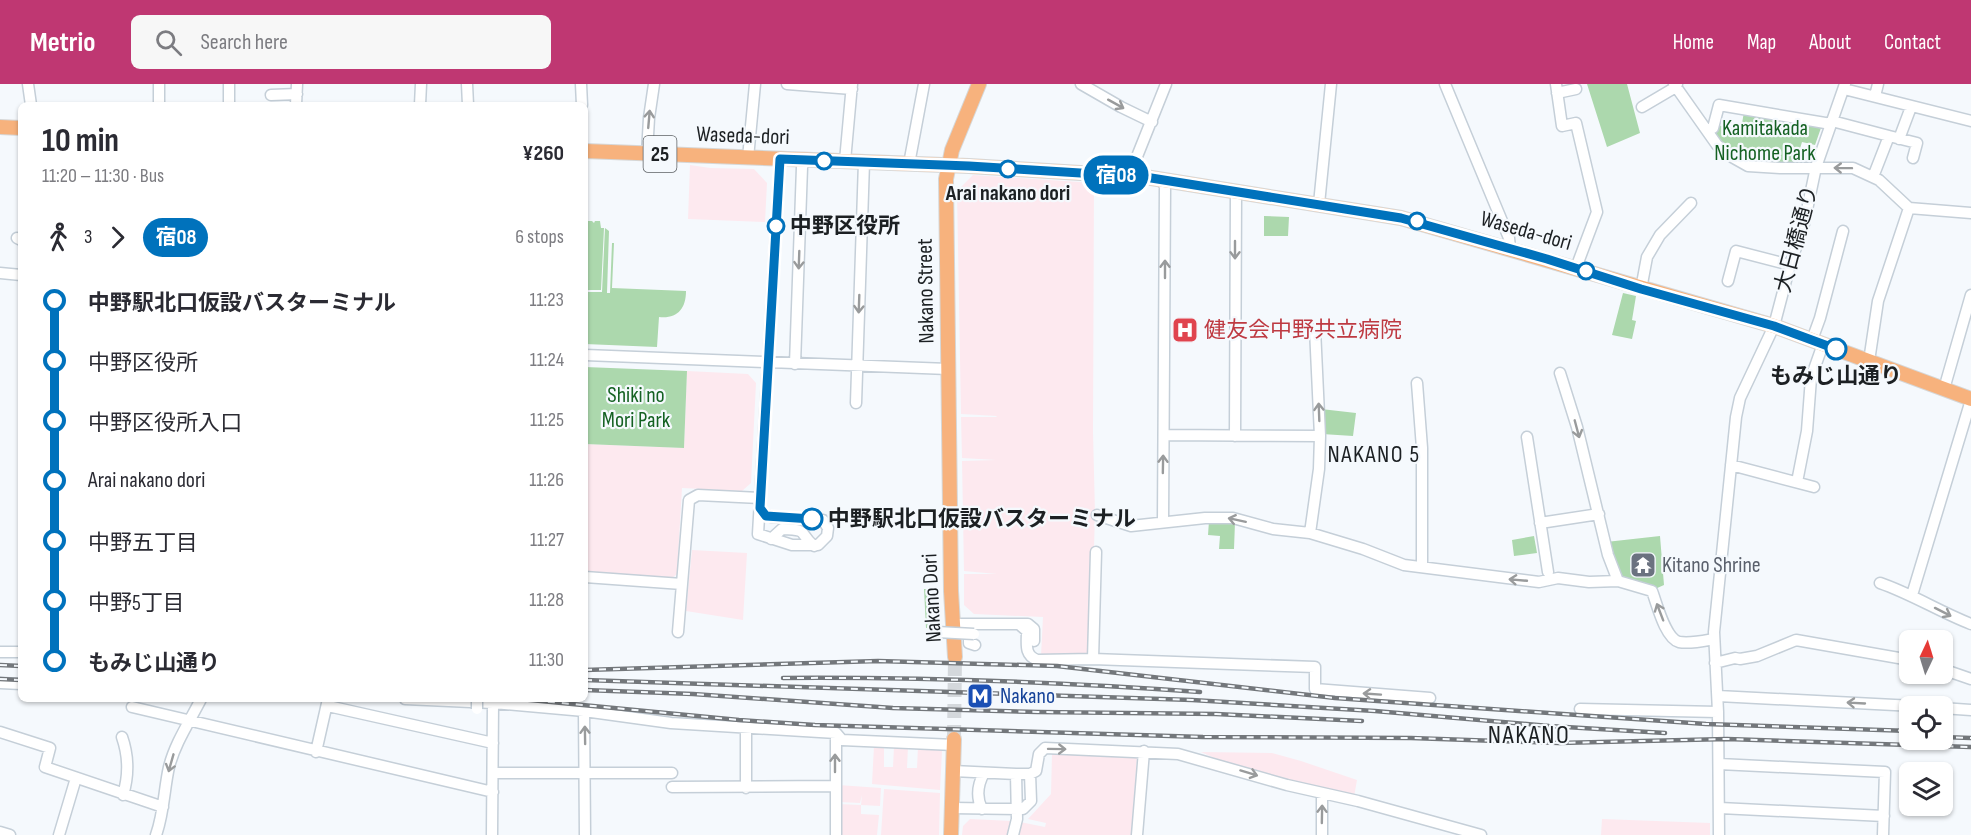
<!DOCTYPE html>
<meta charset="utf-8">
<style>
body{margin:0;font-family:"Sofia Sans Condensed","Noto Sans JP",sans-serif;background:#f7f7f7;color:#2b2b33;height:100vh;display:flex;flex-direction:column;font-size:22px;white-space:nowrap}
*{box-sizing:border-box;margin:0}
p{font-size:20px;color:#7c7c81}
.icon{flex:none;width:33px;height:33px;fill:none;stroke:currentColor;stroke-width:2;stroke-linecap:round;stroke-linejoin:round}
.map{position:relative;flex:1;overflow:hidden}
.drawer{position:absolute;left:18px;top:18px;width:570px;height:600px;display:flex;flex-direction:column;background:#fff;border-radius:9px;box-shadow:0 2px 4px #0004}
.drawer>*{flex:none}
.badge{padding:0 12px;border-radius:20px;font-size:21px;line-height:39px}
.needle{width:39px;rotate:4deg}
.tools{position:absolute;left:1899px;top:546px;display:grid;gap:12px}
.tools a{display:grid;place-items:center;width:54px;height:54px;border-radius:9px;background:#fff;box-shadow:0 2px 4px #0004;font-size:30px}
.map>.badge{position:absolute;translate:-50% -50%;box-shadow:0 0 0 3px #fff}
.legs{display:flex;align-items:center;gap:9px;height:66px;padding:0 24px;font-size:20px}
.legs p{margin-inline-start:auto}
.summary{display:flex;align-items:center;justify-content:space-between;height:102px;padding:0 24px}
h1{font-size:33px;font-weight:700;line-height:45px}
ul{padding:0 24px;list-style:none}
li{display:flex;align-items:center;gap:21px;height:60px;font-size:22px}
li i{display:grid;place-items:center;width:9px;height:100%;margin:0 8px;background:currentColor}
li i::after{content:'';width:15px;height:15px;margin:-8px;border:4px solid;border-radius:50%;background:#fff}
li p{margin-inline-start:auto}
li:first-child i{background:linear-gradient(#0000 50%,currentColor 0)}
li:last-child i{background:linear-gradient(currentColor 50%,#0000 0)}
header{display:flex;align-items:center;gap:36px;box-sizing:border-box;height:84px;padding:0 30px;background:#bf3772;color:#fff}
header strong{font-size:28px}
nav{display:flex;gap:33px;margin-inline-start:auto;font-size:21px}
.search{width:420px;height:54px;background:#f7f7f7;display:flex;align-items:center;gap:15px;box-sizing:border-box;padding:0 21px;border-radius:9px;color:#7c7c81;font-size:22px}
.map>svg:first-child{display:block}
.commercial{fill:#fde9ef}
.green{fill:#acd8ad}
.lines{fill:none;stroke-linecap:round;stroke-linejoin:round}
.major-tunnel{stroke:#d4d8dc;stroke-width:14;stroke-dasharray:14 7;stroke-linecap:butt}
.minor-casing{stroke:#c5cfd8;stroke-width:13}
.major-casing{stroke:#d6d7d7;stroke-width:16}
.minor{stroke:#fff;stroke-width:10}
.major{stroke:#f7b27d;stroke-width:14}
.rail-casing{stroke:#73777b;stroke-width:4.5}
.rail{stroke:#f5f9fd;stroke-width:2;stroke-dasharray:7;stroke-linecap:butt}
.minor-bridge-casing{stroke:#c5cfd8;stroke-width:13;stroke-linecap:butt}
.minor-bridge{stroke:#fff;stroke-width:10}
.oneway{stroke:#999b9c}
.line-1-casing{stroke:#fff;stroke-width:14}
.line-1{stroke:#0072bc;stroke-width:9}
.stop-1-dot{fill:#fff;stroke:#0072bc;stroke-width:3}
.labels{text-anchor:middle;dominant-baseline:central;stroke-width:4.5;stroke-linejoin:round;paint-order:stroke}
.shield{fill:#f5f9fd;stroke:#5d6164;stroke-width:1.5}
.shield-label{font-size:21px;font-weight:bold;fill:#1c2023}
.park-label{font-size:22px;fill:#146122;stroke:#f5f9fd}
.street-label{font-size:22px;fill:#1c2023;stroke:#f5f9fd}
.stop-label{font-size:22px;font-weight:bold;fill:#1c2023;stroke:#f5f9fd}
.health-label{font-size:22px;fill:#be3a42;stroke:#f5f9fd;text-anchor:start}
.worship-label{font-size:22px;fill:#5b616d;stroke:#f5f9fd;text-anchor:start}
.transit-label{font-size:22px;fill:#164399;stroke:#f5f9fd;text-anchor:start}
.neighbourhood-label{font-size:24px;letter-spacing:1.5px;fill:#1c2023;stroke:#f5f9fd}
.quarter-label{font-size:26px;letter-spacing:1.5px;fill:#1c2023;stroke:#f5f9fd}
</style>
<header>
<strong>Metrio</strong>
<div class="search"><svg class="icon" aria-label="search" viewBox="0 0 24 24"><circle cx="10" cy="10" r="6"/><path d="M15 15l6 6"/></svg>Search here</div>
<nav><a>Home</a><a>Map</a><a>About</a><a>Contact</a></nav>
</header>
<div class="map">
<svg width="1971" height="751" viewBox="0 0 1971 751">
<rect width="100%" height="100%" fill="#f5f9fd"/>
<path class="commercial" d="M690,81l20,3 44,1 13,14 -2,39 -77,-3z
M973,91l121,8 -1,249 2,81 -4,142 -50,1 2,-39 -69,-3 -10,-9v-31h33l-33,-3 -2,-110 34,-1 -34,-2 -1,-41h35l1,-1 -36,-2 -4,-223z
M687,287l61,3 8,9 -5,100 -9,8 -60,-3 -5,86 -5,4 -87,-7v-127l99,4z
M692,466l55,3 -4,67 -57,-9z
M874,662h10v21h9l1,-20h14l-1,21h10l1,-21 22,1 2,3 -2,39 -68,-6z
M1059,667l74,2 4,4 -6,78h-114l3,-13 25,5 1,-4 -18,-4 23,-25 1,-40z
M1201,668l71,1 29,8 56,19 -3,17 -128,-34z
M838,701l43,3 -1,18 -19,-1v9l18,1 -2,20h-39v-31l23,1 1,-10 -2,8 -21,-1z
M884,705l56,4 -1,42h-58z
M970,735l42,2 -3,14h-47l1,-9z
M1602,735l108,4v12h-109z"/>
<path class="green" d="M1587,0h40l13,49 -33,14z
M1744,28l78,13 -7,20 -13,-3 -7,23 -46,-1 -36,-29 3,-10 25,4z
M1264,132l25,1 -1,19h-24z
M585,137h7l2,2 1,-2h5l1,7h3l-3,62h-16z
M605,144l4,3 -2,62h3l2,-50h2l-2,45 74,3c0,18 -9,28 -27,26l-2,30 -72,-3v-52h17z
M1623,209l13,3 -4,24 4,1 -4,18 -20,-4z
M585,283l102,4 -3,77 -99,-4z
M1321,325l35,4 -3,23 -31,-2z
M1209,437l26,1 -1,27h-15l1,-13 -12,-1z
M1534,452l3,17 -23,3 -2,-16z
M1660,452l4,49 -9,4 -37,-9 -12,-38z
M924,505h6l5,6 2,33h-11z"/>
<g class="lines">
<path class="major-tunnel" d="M954,655l1,-82"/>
<g class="minor-casing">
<path id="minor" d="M28,0l3,21
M159,0v21
M229,0v21
M467,0l1,21
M581,0l1,21
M787,0l65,5
M1081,0l40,23 31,15
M1445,0l64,154 1,10
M1556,0l6,42 14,-3 21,89 -21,56
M1674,0l43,61 15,12 16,9 32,2h73l26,12 30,28 62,5
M1844,5l127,32
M1557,9l19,-4
M271,11l26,-1
M1875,12l3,-12
M296,21l1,-21
M420,21l1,-21
M1642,23l34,-20 1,-3
M1832,37l57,15
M1713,44l6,-23 112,19
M1899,55l12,-32
M647,69l2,-35 5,-34
M748,74l7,-74
M845,77l7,-77
M909,80l15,-80
M1132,92l2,-12 32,-80
M1873,93l16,-41 28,7 -4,15
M1162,96l3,7 -2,335
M1319,120l12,-120
M17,154l4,2
M0,189l21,2
M1728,197l8,-30 54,14
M1641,205l6,-32 13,-22 31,-32
M1812,256l8,-22 23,-87
M585,271l363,14
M1869,277l9,-60 31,-93
M795,280l7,-197 3,-7
M1560,289l17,54 31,128 10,26
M1417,299l5,65v118
M1944,305l27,-94
M856,319l8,-241
M1164,351l156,1
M1235,352l1,-244
M1527,353l21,135
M1731,381l83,22
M1797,398l10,-51 4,-53 12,-34
M760,424l4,6 7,3 52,3 5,8 -1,8 -9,9h-26l-34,-11 22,-375
M1097,431l34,11 74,-8h28l40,11 37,4 53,16 41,16 135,17 19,-4 31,4 29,-1 34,10c5,13 13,47 27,51 11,2 24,-1 35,-3
M1540,439l59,-9
M1310,449l9,-64 1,-33 -5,-107
M771,455l11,-10c29,1 15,3 32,17
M585,493l97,7
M1880,499c32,11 60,29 91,41
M1912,511l59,-195
M953,540h75l6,5v12
M1020,541l7,6c0,13 -3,24 10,29l56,-1 222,8v22l115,9
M678,548l11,-132 9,-5 62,3
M969,550v9l6,2
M0,568h21
M1093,575l3,-107
M1715,579l20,-5 5,1 17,-3 39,-16 114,20
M1942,585l29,10
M0,599l21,1
M1718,612l196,10
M405,615l88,4 91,8 87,12 165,10 6,7 112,5
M328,622l165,37
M132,623l361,85
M1942,624l29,2
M1580,625l138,3
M584,627l1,124
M0,648l50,16 -5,19 118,40
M836,649v102
M122,653c7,20 7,38 1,58
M316,668l12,-53
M1719,680l166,8 -2,63
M953,687l63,3 1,45 -4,16
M493,689h179
M1016,690h14l6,-3 3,-17 6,-6 133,6 109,31 71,16 123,34
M672,703l163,-1
M746,704v-61
M952,724l71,1 8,-8 -1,-27
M1720,724l164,8
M982,725c-6,-12 -4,-25 2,-36
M0,748l10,3
M59,751l17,-57
M156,751c8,-22 8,-46 13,-68 6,-24 21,-46 32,-68
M492,751l1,-132
M1137,751l7,-84
M1322,751v-41
M1719,751l-1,-123 -4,-80 22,-215 4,-19 34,-72 16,-61 14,-41 12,-57 29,-83"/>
</g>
<g class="major-casing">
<path id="major" d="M0,43l21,1
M585,67l384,15 176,11 256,41 373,108 197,73
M955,573l-4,-66 -5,-412 6,-29 27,-66
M951,751l3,-96"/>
</g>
<use href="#minor" class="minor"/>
<use href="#major" class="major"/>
<g class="rail-casing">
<path id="rail" d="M0,581l21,1
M585,586l293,-9 179,5 278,32 371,26 204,7
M783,594c139,-1 278,4 417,14
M0,595l21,1
M585,596l607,20 183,11 174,15 116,7
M585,606l108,4 200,14 145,4 178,2 146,7
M520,615l219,21 76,5 388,12 208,1 148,5 168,-4 244,8
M1942,653l29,1"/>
</g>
<use href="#rail" class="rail"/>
<g class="minor-bridge-casing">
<path id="minor-bridge" d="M933,551l4,-3 37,2
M477,625v-10"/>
</g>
<use href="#minor-bridge" class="minor-bridge"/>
</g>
<defs><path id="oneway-shaft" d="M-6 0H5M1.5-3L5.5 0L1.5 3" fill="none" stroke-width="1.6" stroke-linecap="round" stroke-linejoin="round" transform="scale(1.5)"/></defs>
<g class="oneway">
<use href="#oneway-shaft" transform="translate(1116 20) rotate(29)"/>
<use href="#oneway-shaft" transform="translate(649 35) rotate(-85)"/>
<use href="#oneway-shaft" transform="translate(1843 84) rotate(-179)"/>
<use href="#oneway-shaft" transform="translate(1235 166) rotate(90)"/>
<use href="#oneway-shaft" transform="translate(799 176) rotate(92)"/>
<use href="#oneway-shaft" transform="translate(1165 185) rotate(-90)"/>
<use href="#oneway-shaft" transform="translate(859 220) rotate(92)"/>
<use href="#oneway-shaft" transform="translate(1319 328) rotate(-92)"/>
<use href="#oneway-shaft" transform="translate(1577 345) rotate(75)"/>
<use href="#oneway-shaft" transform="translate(1163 380) rotate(-89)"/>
<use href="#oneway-shaft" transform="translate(1237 436) rotate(-168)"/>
<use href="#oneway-shaft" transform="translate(1518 496) rotate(-175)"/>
<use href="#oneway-shaft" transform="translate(1660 528) rotate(-111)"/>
<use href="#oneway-shaft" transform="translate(1943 528) rotate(27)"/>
<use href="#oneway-shaft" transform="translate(1372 610) rotate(-176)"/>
<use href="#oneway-shaft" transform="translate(1856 619) rotate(-177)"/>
<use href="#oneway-shaft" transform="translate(585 651) rotate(-91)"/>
<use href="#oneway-shaft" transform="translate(1057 665) rotate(1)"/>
<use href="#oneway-shaft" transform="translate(171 679) rotate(106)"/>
<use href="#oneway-shaft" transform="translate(835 679) rotate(-90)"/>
<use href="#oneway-shaft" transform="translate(1249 689) rotate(17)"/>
<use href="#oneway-shaft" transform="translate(1322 730) rotate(-89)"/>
</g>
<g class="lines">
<g class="line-1-casing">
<path id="line-1" d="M812,435l-46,-3 -6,-8 20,-349 189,7 176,11 256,41 146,41 94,30 133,37 62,23"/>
</g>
<use href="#line-1" class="line-1"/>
</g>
<defs>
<g id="hospital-square" transform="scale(1.35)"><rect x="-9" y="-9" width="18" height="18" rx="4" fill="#e0444e" stroke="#f5f9fd"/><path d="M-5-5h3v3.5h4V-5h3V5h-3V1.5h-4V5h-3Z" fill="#fff"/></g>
<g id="temple-square" transform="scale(1.35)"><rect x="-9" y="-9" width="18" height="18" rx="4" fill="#6b7280" stroke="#f5f9fd"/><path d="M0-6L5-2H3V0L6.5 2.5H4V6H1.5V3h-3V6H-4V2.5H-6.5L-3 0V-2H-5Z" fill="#fff"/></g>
<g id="metro-square" transform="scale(1.35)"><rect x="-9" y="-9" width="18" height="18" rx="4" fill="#1a4fb4" stroke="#f5f9fd"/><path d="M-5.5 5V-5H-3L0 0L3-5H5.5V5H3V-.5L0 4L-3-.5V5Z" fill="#fff"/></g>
</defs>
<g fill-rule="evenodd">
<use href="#hospital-square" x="1185" y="246"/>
<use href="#temple-square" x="1643" y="481"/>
<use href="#metro-square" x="980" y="612"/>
</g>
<g class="stop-1-dot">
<circle cx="824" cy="77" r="8"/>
<circle cx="1008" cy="85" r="8"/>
<circle cx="1417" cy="137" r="8"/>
<circle cx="776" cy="142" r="8"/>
<circle cx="1586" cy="187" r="8"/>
<circle cx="1836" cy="265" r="10"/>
<circle cx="812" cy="435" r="10"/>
</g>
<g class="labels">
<rect class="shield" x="643.5" y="52" width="33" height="36" rx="4.5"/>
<g class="shield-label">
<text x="660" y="70">25</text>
</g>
<g class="park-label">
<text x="1765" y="44">Kamitakada<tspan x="1765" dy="25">Nichome Park</tspan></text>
<text x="636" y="311">Shiki no<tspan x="636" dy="25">Mori Park</tspan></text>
</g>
<g class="street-label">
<text transform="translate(743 52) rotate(2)">Waseda-dori</text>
<text transform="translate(1526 147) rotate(16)">Waseda-dori</text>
<text transform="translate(1797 155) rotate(-75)">大日橋通り</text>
<text transform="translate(926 207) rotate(-91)">Nakano Street</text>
<text transform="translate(932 514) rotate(-93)">Nakano Dori</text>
</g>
<g class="stop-label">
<text x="1008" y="109">Arai nakano dori</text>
<text x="790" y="142" text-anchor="start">中野区役所</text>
<text x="1836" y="292">もみじ山通り</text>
<text x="828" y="435" text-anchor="start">中野駅北口仮設バスターミナル</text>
</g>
<g class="health-label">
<text x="1204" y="246">健友会中野共立病院</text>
</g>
<g class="worship-label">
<text x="1662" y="481">Kitano Shrine</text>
</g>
<g class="transit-label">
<text x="1000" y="612">Nakano</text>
</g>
<g class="neighbourhood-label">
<text x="1374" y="370">NAKANO 5</text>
</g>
<g class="quarter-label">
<text x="1529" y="651">NAKANO</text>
</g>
</g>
</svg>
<div class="tools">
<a><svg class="needle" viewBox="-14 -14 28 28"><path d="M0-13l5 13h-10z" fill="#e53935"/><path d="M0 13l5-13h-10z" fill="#7c7c81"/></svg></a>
<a><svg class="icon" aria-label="locate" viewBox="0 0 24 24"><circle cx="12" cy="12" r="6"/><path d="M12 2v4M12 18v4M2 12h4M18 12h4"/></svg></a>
<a><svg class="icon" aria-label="layers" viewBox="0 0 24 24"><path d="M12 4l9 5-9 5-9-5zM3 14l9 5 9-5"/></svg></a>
</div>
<b class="badge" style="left:1116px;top:91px;background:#0072bc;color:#fff">宿08</b>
<section class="drawer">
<div class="summary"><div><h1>10 min</h1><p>11:20 – 11:30 · Bus</p></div><b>¥260</b></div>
<div class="legs"><svg class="icon" aria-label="walk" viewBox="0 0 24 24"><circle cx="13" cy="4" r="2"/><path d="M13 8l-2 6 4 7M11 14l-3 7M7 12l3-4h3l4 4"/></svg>3<svg class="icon" aria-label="forward" viewBox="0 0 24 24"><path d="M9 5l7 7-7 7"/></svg><b class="badge" style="background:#0072bc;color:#fff">宿08</b><p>6 stops</p></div>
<ul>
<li><i style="color:#0072bc"></i><b>中野駅北口仮設バスターミナル</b><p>11:23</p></li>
<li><i style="color:#0072bc"></i><span>中野区役所</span><p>11:24</p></li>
<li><i style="color:#0072bc"></i><span>中野区役所入口</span><p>11:25</p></li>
<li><i style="color:#0072bc"></i><span>Arai nakano dori</span><p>11:26</p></li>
<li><i style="color:#0072bc"></i><span>中野五丁目</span><p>11:27</p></li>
<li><i style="color:#0072bc"></i><span>中野5丁目</span><p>11:28</p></li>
<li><i style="color:#0072bc"></i><b>もみじ山通り</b><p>11:30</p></li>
</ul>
</section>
</div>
